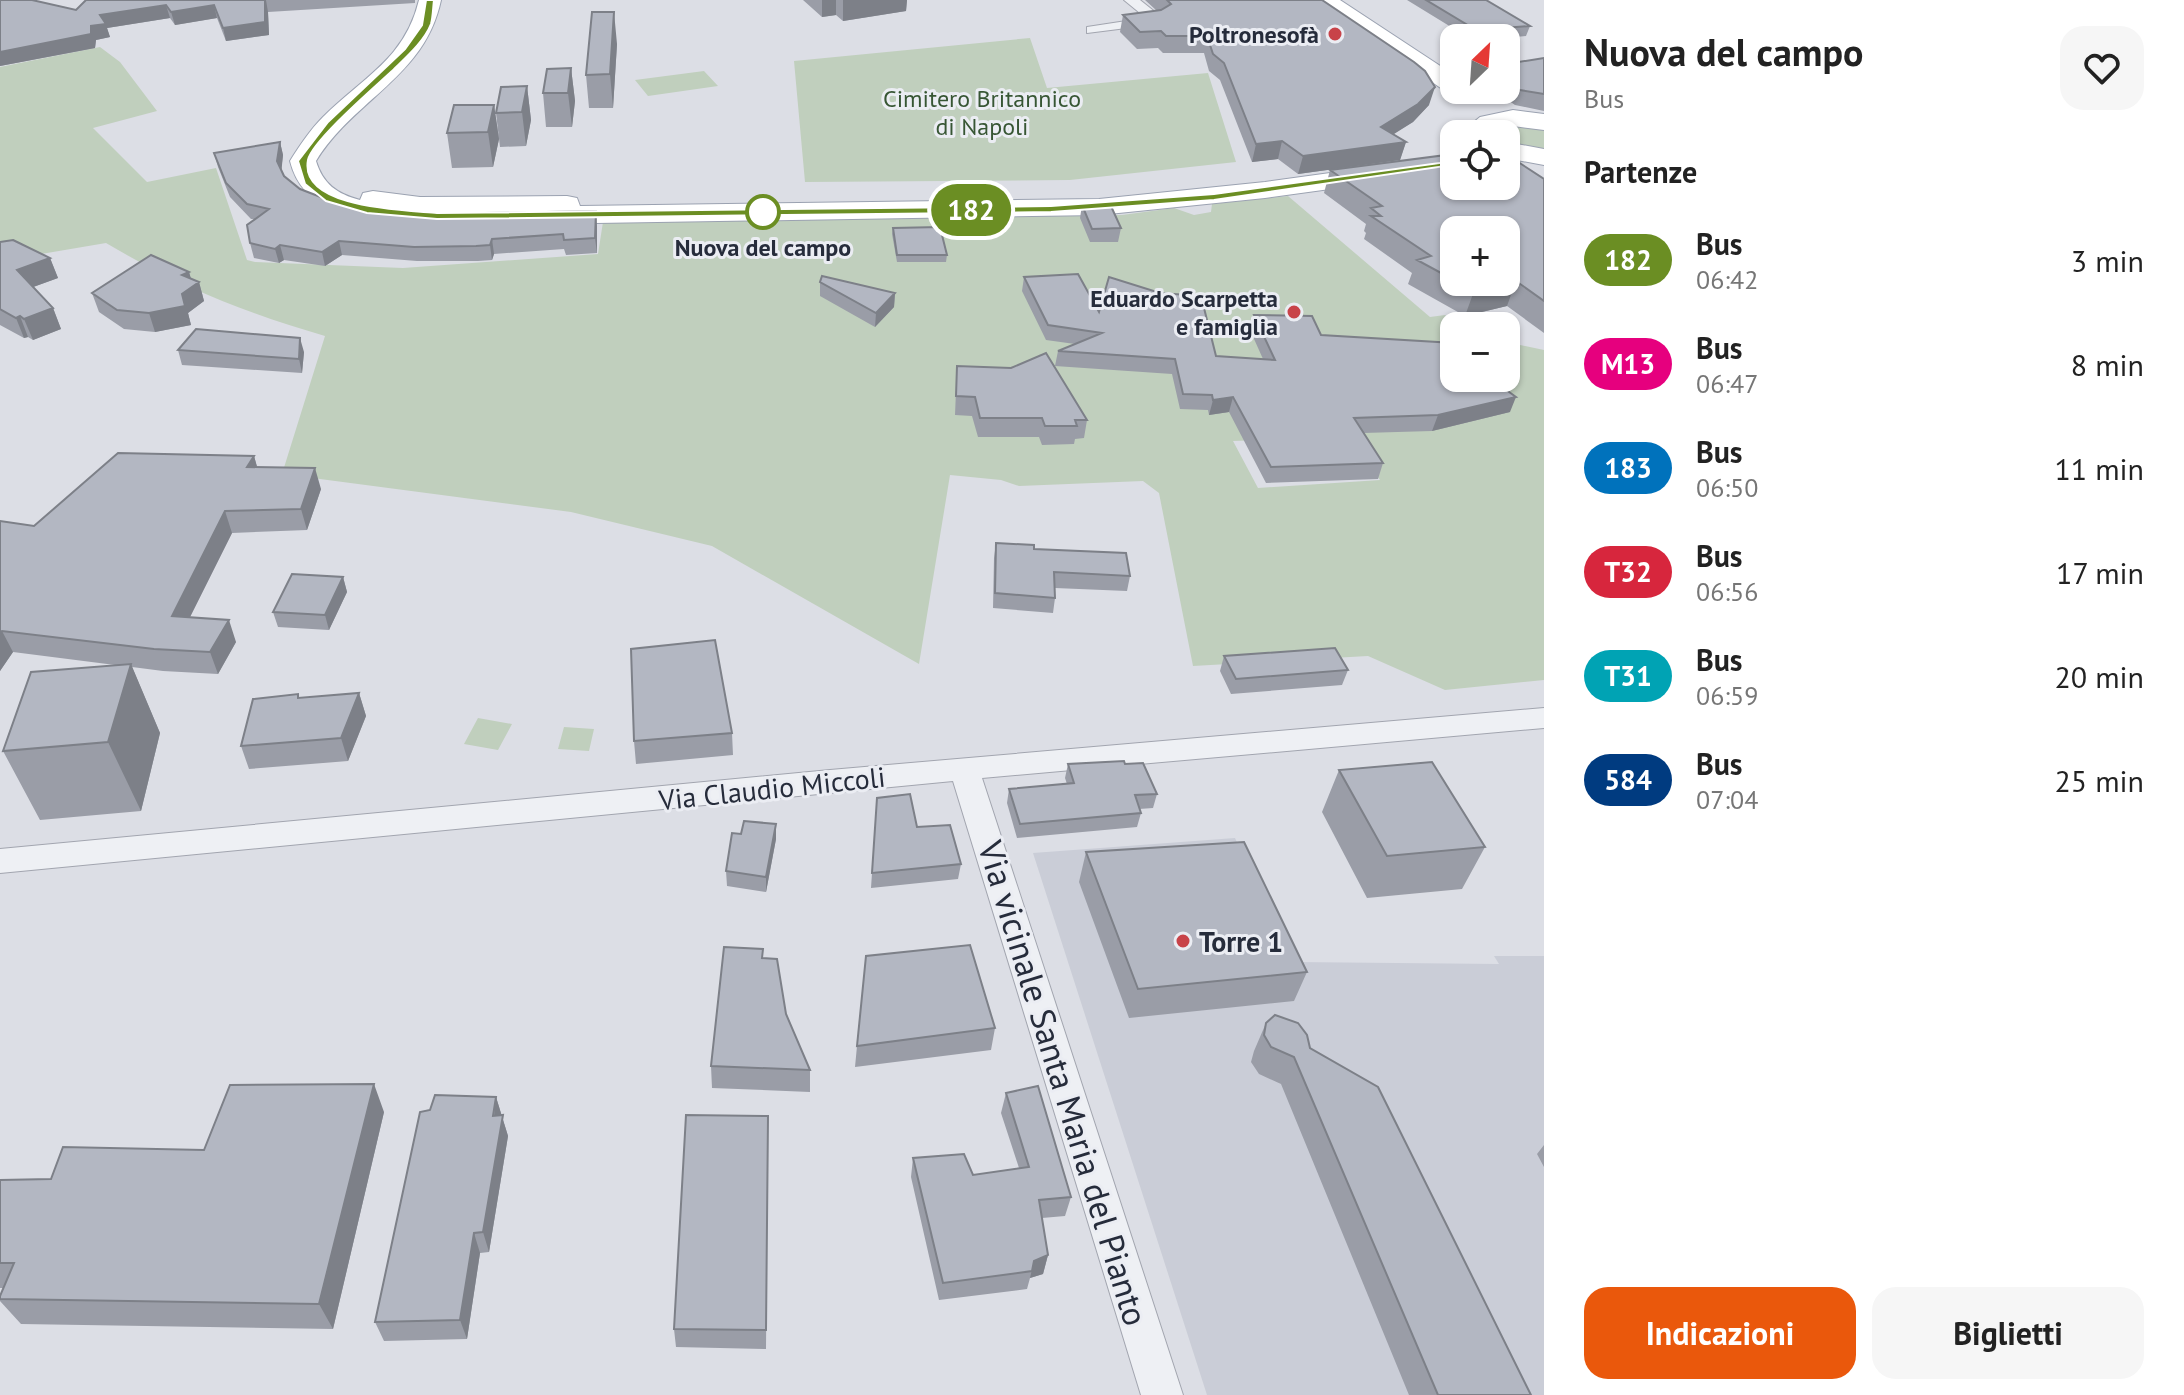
<!DOCTYPE html>
<html lang="it">
<meta charset="utf-8">
<style>
body{margin:0;font-family:"PT Sans",sans-serif;background:#f6f6f6;color:#222;height:100vh;display:flex;flex-direction:column;font-size:30px;white-space:nowrap}
*{box-sizing:border-box;margin:0}
p{font-size:26px;color:#767676}
.icon{flex:none;width:44px;height:44px;fill:none;stroke:currentColor;stroke-width:2;stroke-linecap:round;stroke-linejoin:round}
.map{position:relative;flex:1;overflow:hidden}
.side{display:flex;flex-direction:column;background:#fff;width:640px}
.side>*{flex:none}
.badge{padding:0 16px;border-radius:26px;font-size:28px;line-height:52px}
.needle{width:52px;rotate:25deg}
.tools{position:absolute;left:1440px;top:24px;display:grid;gap:16px}
.tools a{display:grid;place-items:center;width:80px;height:80px;border-radius:16px;background:#fff;box-shadow:0 2px 6px #0004;font-size:40px}
.map>.badge{position:absolute;translate:-50% -50%;box-shadow:0 0 0 4px #fff}
h2{padding:0 40px;font-size:30px;line-height:72px}
.round{display:grid;place-items:center;flex:none;width:84px;height:84px;border-radius:24px;background:#f6f6f6}
.head{display:flex;align-items:center;justify-content:space-between;height:136px;padding:0 40px}
h1{font-size:38px;font-weight:700;line-height:60px}
.primary-button{display:flex;gap:16px;margin-top:auto;padding:16px 40px}
.primary-button a{flex:1;height:92px;border-radius:24px;background:#ea580c;color:#fff;font-size:32px;font-weight:700;line-height:92px;text-align:center}
.primary-button a+a{background:#f6f6f6;color:#222}
ul{padding:0;list-style:none}
li{display:flex;align-items:center;gap:24px;height:104px;padding:0 40px}
li div{flex:1}
li b{display:block;font-size:30px}
li em{font-style:normal}
li .badge{min-width:88px;font-weight:700;text-align:center}
main{display:flex;flex:1;min-height:0}
.map>svg:first-child{display:block}
.built{fill:#cacdd7}
.green{fill:#c0cfbd;fill-rule:evenodd}
.lines{fill:none;stroke-linecap:round;stroke-linejoin:round}
.street-casing{stroke:#a2a5af;stroke-width:2}
.primary-casing{stroke:#9ba2b1;stroke-width:2}
.street{fill:#eef0f4;fill-rule:evenodd}
.primary{fill:#fff;fill-rule:evenodd}
.wall{fill:#9a9da7;fill-rule:evenodd}
.shaded-wall{fill:#7d8088}
.building{fill:#b3b7c2;stroke:#7d8088;stroke-width:2}
.line{fill:#6b8e23;stroke:#fff;stroke-width:2}
.poi-dot{fill:#c84349;stroke:#ebedf3;stroke-width:3}
.stop-dot{fill:#fff;stroke:#6b8e23;stroke-width:4}
.labels{text-anchor:middle;dominant-baseline:central;stroke-width:6;stroke-linejoin:round;paint-order:stroke}
.far-poi-label{font-size:24px;font-weight:bold;fill:#262c3b;stroke:#ebedf3;text-anchor:end}
.far-park-label{font-size:24px;fill:#375634;stroke:#ebedf3}
.far-stop-label{font-size:24px;font-weight:bold;fill:#262c3b;stroke:#ebedf3}
.street-label{font-size:28px;fill:#262c3b;stroke:#ebedf3}
.poi-label{font-size:28px;font-weight:bold;fill:#262c3b;stroke:#ebedf3;text-anchor:start}
.near-street-label{font-size:34px;fill:#262c3b;stroke:#ebedf3}
</style>
<main>
<div class="map">
<svg width="1544" height="1395" viewBox="0 0 1544 1395">
<rect width="100%" height="100%" fill="#dcdee5"/>
<path class="built" d="M1235,838l58,124 206,2 -5,-8h50v439h-337l-174,-542z"/>
<path class="green" d="M1030,38l17,50 161,-15 28,89 -166,18 -265,2 -11,-121z
M100,47l20,15 37,49 -64,17 54,54 69,-14 31,92 8,2 148,6 195,-14 5,-32 519,-7 52,-7 20,7 17,-3 1,-8 76,-8 142,121 15,-2 13,11h-4v52h52v-36l38,8v330l-99,10 -77,-34 -175,10 -34,-173 -16,-12 -124,5 -18,-6 -51,-5 -31,189 -207,-118 -141,-34 -289,-38 43,-138c-78,-22 -150,-52 -219,-93l-106,18v-194zM1349,437l31,43 -122,8 -25,-47z
M704,71l14,15 -70,10 -13,-16z
M1492,125h52v29l-38,-7v-13h-18z
M478,718l34,6 -14,26 -34,-6z
M564,727l30,2 -5,22 -31,-2z"/>
<g class="lines">
<g class="street-casing">
<path id="street" d="M1124,0h16l25,20 -7,4 -71,9v-6l59,-9z
M1544,708v20l-562,50 201,617h-42l-188,-614 -953,92v-24l830,-79z"/>
</g>
<g class="primary-casing">
<path id="primary" d="M419,0h22c-16,77 -87,99 -125,161 7,23 21,33 44,39l3,-7 10,-2 47,6 147,-1 10,2 3,8 519,-7 166,-17 189,-26v16l-189,26 -166,17 -564,9 -10,-3 -3,-8h-105l-4,7 -10,3c-47,-4 -100,-10 -113,-62 10,-16 20,-31 33,-44 40,-40 82,-58 96,-117z
M1314,0h26l114,75v15h9l-9,3 -9,-2z
M1513,110l31,4v16l-31,-4 -17,2 -2,6h-26l1,-8 11,-9z
M1506,142l38,7v16l-38,-7z"/>
</g>
<use href="#street" class="street"/>
<use href="#primary" class="primary"/>
</g>
<path class="wall" d="M0,0l76,10 10,-10h329v3l-147,9 1,23 -43,6 -9,-23 -42,7 -5,-7 -63,10 3,9 -14,3 -1,8 -95,18z
M803,0h104l-1,11 -63,10 -7,-6 -14,2z
M1145,0h177l107,105 -16,17 -20,12 13,8 -6,18 -102,14 -20,-15 -26,3 -32,-82 -11,-9 -5,-18h-41l-5,-5 -21,1 -17,-17 3,-17 34,-4z
M1407,0h79l44,26 -4,10 -21,2h-36z
M617,44l-4,64h-24l-3,-33z
M1544,58v53l-29,-6 -22,-15h13v-26z
M571,68l4,33 -3,26h-26l-3,-34z
M527,86l4,34 -5,26 -26,1 -4,-34z
M494,105l5,34 -6,28 -41,1 -5,-35z
M280,142l3,13 -2,15 3,6 16,13 31,12 46,10 220,15v27l-31,2 -2,-6 -70,5 -2,6 -14,1h-61l-75,-6 -17,11 -41,-6 -5,3 -25,-5 -4,-15 4,-24h-3l-21,-22 -12,-30 -4,-14z
M1330,170l214,9v154l-37,-27 -42,10 -57,-32 4,-11 -48,-34 2,-6 -2,-2 2,-7 -42,-31zM1454,230l52,52h-52z
M1082,205l39,23 -3,14h-28l-10,-24z
M893,228l54,27 -1,7h-49l-5,-28z
M0,242l50,16 8,20 -25,9 20,21 8,21 -28,11 -5,-3 -4,1 -24,-13z
M189,272l2,7 8,3 5,19 -16,12 3,12 -36,7 -31,-3 -25,-17 -7,-19z
M1024,277l75,35 117,44 47,3 -13,-29 4,-15 67,20 189,77 -78,19 -69,2 20,30 -5,16 -112,4 -37,-71 -20,3 -1,-5 -28,-1 -8,-35 -117,-8 3,-15 17,-7 -29,-4 -24,-49z
M820,282l75,11 -1,14 -19,20 -55,-31z
M178,350l126,2 -2,21 -120,-8z
M957,366l130,54 -3,18 -9,1 -1,5 -32,1 -3,-8h-61l-6,-21 -17,-1z
M254,456l3,11 64,22 -14,41 -75,3 -42,84 46,25 -18,32 -55,-3 -31,-4 28,66 -19,78 -101,9 -37,-69 112,-86 -102,-13 -13,19v-150l34,5z
M996,543l38,6 96,27 -3,15 -72,-3v10l-2,15 -60,-5 1,-50z
M343,577l4,15 -18,38 -51,-3 -5,-15z
M1224,656l124,14 -6,15 -111,9 -11,-23z
M359,693l7,23 -18,45 -99,8 -8,-23 57,-52 1,4z
M732,733l1,22 -97,9 -2,-23z
M1068,764h57l32,30 -4,14 -14,1 2,4 -4,14 -120,11 -10,-35 2,-14 58,-5 -2,-6z
M1339,770l146,77 -23,42 -95,9 -45,-86z
M877,798l40,29 44,37 -3,15 -87,9z
M776,824v15l-10,53 -39,-6 -1,-15 15,-37z
M1086,852l221,120 -13,29 -165,17 -50,-136z
M763,958l47,112v22l-98,-4 -1,-22z
M1266,1023l44,25 221,347h-122l-128,-311 -22,-10 -8,-12 3,-11z
M995,1028l-4,22 -136,17 2,-21z
M1006,1093l65,104 -6,19 -23,2 6,37 -5,19 -13,4 -3,11 -88,11 -28,-123 2,-19 60,17 46,-7 -18,-55z
M496,1097l12,39 -19,116 -9,1 -13,86 -83,2 -9,-19 55,-212z
M384,1112l-51,217 -312,-5 -21,-23v-5l3,-8h-3v-108l51,-1 153,-29z
M768,1116l-2,233 -90,-2 -2,-18z
M1544,1145v22l-7,-13z"/>
<path class="shaded-wall" d="M266,0l2,12 1,23 -43,6 -3,-13z
M822,0h14v15l-14,2z
M843,0h64l-1,11 -63,10z
M166,5l4,13 -63,10 3,9 -14,3 -1,8 -95,18v-14l91,-26 9,-11z
M214,5l3,13 -42,7 -4,-13z
M614,12l3,32 -4,64 -3,-34z
M571,68l4,33 -3,26 -4,-34z
M527,86l4,34 -5,26 -4,-34z
M1435,87l-6,18 -16,17 -38,24 6,-19z
M494,105l5,34 -6,28 -5,-35z
M1282,141l-4,18 -26,3 4,-18z
M280,142l3,13 -2,20 -4,-14z
M1406,142l-6,18 -102,14 5,-18z
M596,211l1,15v27l-2,-15z
M492,239l2,15 -2,6 -2,-15z
M339,241l3,14 -17,11 -3,-14z
M280,245l4,15 -5,3 -4,-14z
M50,258l8,20 -33,12 -8,-20z
M189,272l4,14 6,-4 5,19 -16,12 3,12 -36,7 -6,-19 33,-19v-19z
M1516,281l-9,25 -42,10 9,-25z
M895,293l-1,14 -19,20 1,-14z
M53,308l8,21 -28,11 -9,-21z
M20,316l8,21 -4,1 -8,-20z
M300,338l4,14 -2,21 -3,-14z
M1233,397l-4,15 -20,3 4,-15z
M1516,397l-6,15 -78,19 6,-16z
M254,456l6,21 -13,-10z
M315,468l6,21 -14,41 -6,-21z
M225,511l7,22 -52,104 -8,-21z
M343,577l4,15 -18,38 -4,-15z
M229,620l7,22 -18,32 -8,-22z
M2,631l11,21 -13,19v-37z
M131,664l29,69 -19,78 -33,-69z
M359,693l7,23 -18,45 -7,-23z
M776,824v15l-10,53v-15z
M374,1084l10,28 -51,217 -14,-25z
M496,1097l12,39 -19,116 -6,-20z
M474,1233l6,20 -13,86 -7,-19z
M1048,1255l-5,19 -13,4 4,-17z"/>
<path class="building" d="M0,0h32l44,10 10,-10h179v22l-42,6 -9,-23 -43,7 -5,-7 -66,10 6,9 -15,2v8l-91,18z
M1167,0h155l92,62 11,9 10,16 -17,17 -37,23 25,15 -103,14 -21,-15 -26,3 -32,-81 -11,-9 -6,-18h-41l-5,-5 -21,1 -17,-17 38,-5 10,-6z
M1426,0h60l44,26 -54,4z
M592,12h22l-4,62 -24,1z
M1544,58v36l-24,-4 -14,-10v-16z
M571,68l-3,25h-25l4,-24z
M527,86l-5,26 -26,1 5,-26z
M454,105h40l-6,27 -41,1z
M280,142l-3,19 7,15 16,13 31,12 46,10 57,3 162,-3 -1,27 -31,2 -1,-6 -71,5 -2,6 -14,1 -62,1 -75,-6 -17,11 -42,-7 -5,4 -25,-6 -3,-18 22,-16 -22,-5 -21,-21 -12,-30z
M1454,154v32h52v-32l38,25v122l-28,-20 -42,10 -17,-9h49v-52h-52v50l-37,-20 14,-4 -60,-40h10l-10,-8 11,-2 -52,-36z
M1110,204l11,24 -29,1 -10,-24z
M940,227l7,28h-50l-4,-27z
M13,240l37,18 -33,12 36,38 -29,11 -4,-3 -4,2 -16,-9v-67z
M151,255l38,17 -7,3 17,7 -17,12 3,12 -36,7 -32,-3 -25,-17z
M1078,274l21,38 10,-35 51,16 41,3 15,60 59,4 -21,-45 58,1 9,19 133,8v35h42l2,6 18,13 -78,18 -84,3 29,45 -112,4 -38,-70 -20,3 -1,-5 -29,-1 -8,-35 -117,-8 44,-18 -54,-8 -24,-48z
M822,276l73,17 -19,20 -56,-31z
M196,329l104,9 -1,21 -121,-9z
M1046,353l41,67h-12l2,6h-32l-3,-8h-62l-5,-21 -19,-1 1,-30 54,2z
M118,453l136,3 -7,11 68,1 -14,41 -76,2 -53,105 57,4 -19,32 -56,-3 -152,-18 -2,3v-113l34,5z
M996,543l38,2v4l92,4 4,23 -76,-4 1,26 -60,-5z
M292,574l51,3 -18,38 -52,-3z
M715,640l17,93 -98,8 -3,-92z
M1335,648l13,22 -112,9 -12,-23z
M131,664l-23,78 -105,9 28,-79z
M359,693l-18,45 -100,8 12,-47 45,-5v4z
M1124,761l1,3 18,-1 14,31 -22,1 6,18 -121,11 -11,-35 65,-6 -6,-19z
M1432,762l53,85 -98,9 -48,-86z
M910,794l7,33 33,-2 11,39 -89,9 5,-75z
M744,821l32,3 -10,53 -40,-6 6,-38 9,1z
M1244,842l63,130 -169,17 -52,-137z
M970,945l25,83 -138,18 9,-90z
M724,947l39,2 -1,9 15,1 9,55 24,56 -99,-4z
M1275,1015l23,8 9,12 3,13 68,39 153,308h-93l-144,-338 -23,-10 -7,-12 2,-12z
M374,1084l-55,220 -319,-5v-3l14,-33h-14v-83l51,-1 12,-32 141,3 26,-65z
M1038,1086l33,111 -32,3 9,55 -14,6 -2,10 -89,12 -30,-125 51,-4 9,21 56,-8 -23,-74z
M435,1095l61,2 -3,19 10,-1 -20,117 -9,1 -14,87 -85,2 45,-210 10,-2z
M686,1115l82,1 -2,214 -92,-1z"/>
<path class="line" d="M426,0h8c-1,8 -1,17 -3,24 -7,18 -26,34 -39,47 -16,15 -80,70 -84,89 -9,49 99,50 129,53l614,-7 163,-12 240,-33 5,3 -245,36 -163,12 -614,7 -70,-6 -41,-12 -21,-17 -7,-23 30,-39 77,-73 17,-24z"/>
<g class="poi-dot">
<circle cx="1335" cy="34" r="8"/>
<circle cx="1294" cy="312" r="8"/>
<circle cx="1183" cy="941" r="8"/>
</g>
<circle class="stop-dot" cx="763" cy="212" r="16"/>
<g class="labels">
<g class="far-poi-label">
<text x="1319" y="34">Poltronesofà</text>
<text x="1278" y="298">Eduardo Scarpetta<tspan x="1278" dy="28">e famiglia</tspan></text>
</g>
<g class="far-park-label">
<text x="982" y="98">Cimitero Britannico<tspan x="982" dy="28">di Napoli</tspan></text>
</g>
<g class="far-stop-label">
<text x="763" y="247">Nuova del campo</text>
</g>
<g class="street-label">
<text transform="translate(772 788) rotate(-6)">Via Claudio Miccoli</text>
</g>
<g class="poi-label">
<text x="1199" y="941">Torre 1</text>
</g>
<g class="near-street-label">
<text transform="translate(1064 1083) rotate(73)">Via vicinale Santa Maria del Pianto</text>
</g>
</g>
</svg>
<div class="tools">
<a><svg class="needle" viewBox="-14 -14 28 28"><path d="M0-13l5 13h-10z" fill="#e53935"/><path d="M0 13l5-13h-10z" fill="#767676"/></svg></a>
<a><svg class="icon" aria-label="locate" viewBox="0 0 24 24"><circle cx="12" cy="12" r="6"/><path d="M12 2v4M12 18v4M2 12h4M18 12h4"/></svg></a>
<a>+</a>
<a>−</a>
</div>
<b class="badge" style="left:971px;top:210px;background:#6b8e23;color:#fff">182</b>
</div>
<section class="side">
<div class="head"><div><h1>Nuova del campo</h1><p>Bus</p></div><a class="round"><svg class="icon" aria-label="heart" viewBox="0 0 24 24"><path d="M12 20l-8-8c-3-5 5-10 8-4 3-6 11-1 8 4z"/></svg></a></div>
<h2>Partenze</h2>
<ul>
<li><span class="badge" style="background:#6b8e23;color:#fff">182</span><div><b>Bus</b><p>06:42</p></div><em>3 min</em></li>
<li><span class="badge" style="background:#e6007e;color:#fff">M13</span><div><b>Bus</b><p>06:47</p></div><em>8 min</em></li>
<li><span class="badge" style="background:#0072bc;color:#fff">183</span><div><b>Bus</b><p>06:50</p></div><em>11 min</em></li>
<li><span class="badge" style="background:#d7263d;color:#fff">T32</span><div><b>Bus</b><p>06:56</p></div><em>17 min</em></li>
<li><span class="badge" style="background:#00a3b4;color:#fff">T31</span><div><b>Bus</b><p>06:59</p></div><em>20 min</em></li>
<li><span class="badge" style="background:#003b80;color:#fff">584</span><div><b>Bus</b><p>07:04</p></div><em>25 min</em></li>
</ul>
<div class="primary-button"><a>Indicazioni</a><a>Biglietti</a></div>
</section>
</main>
